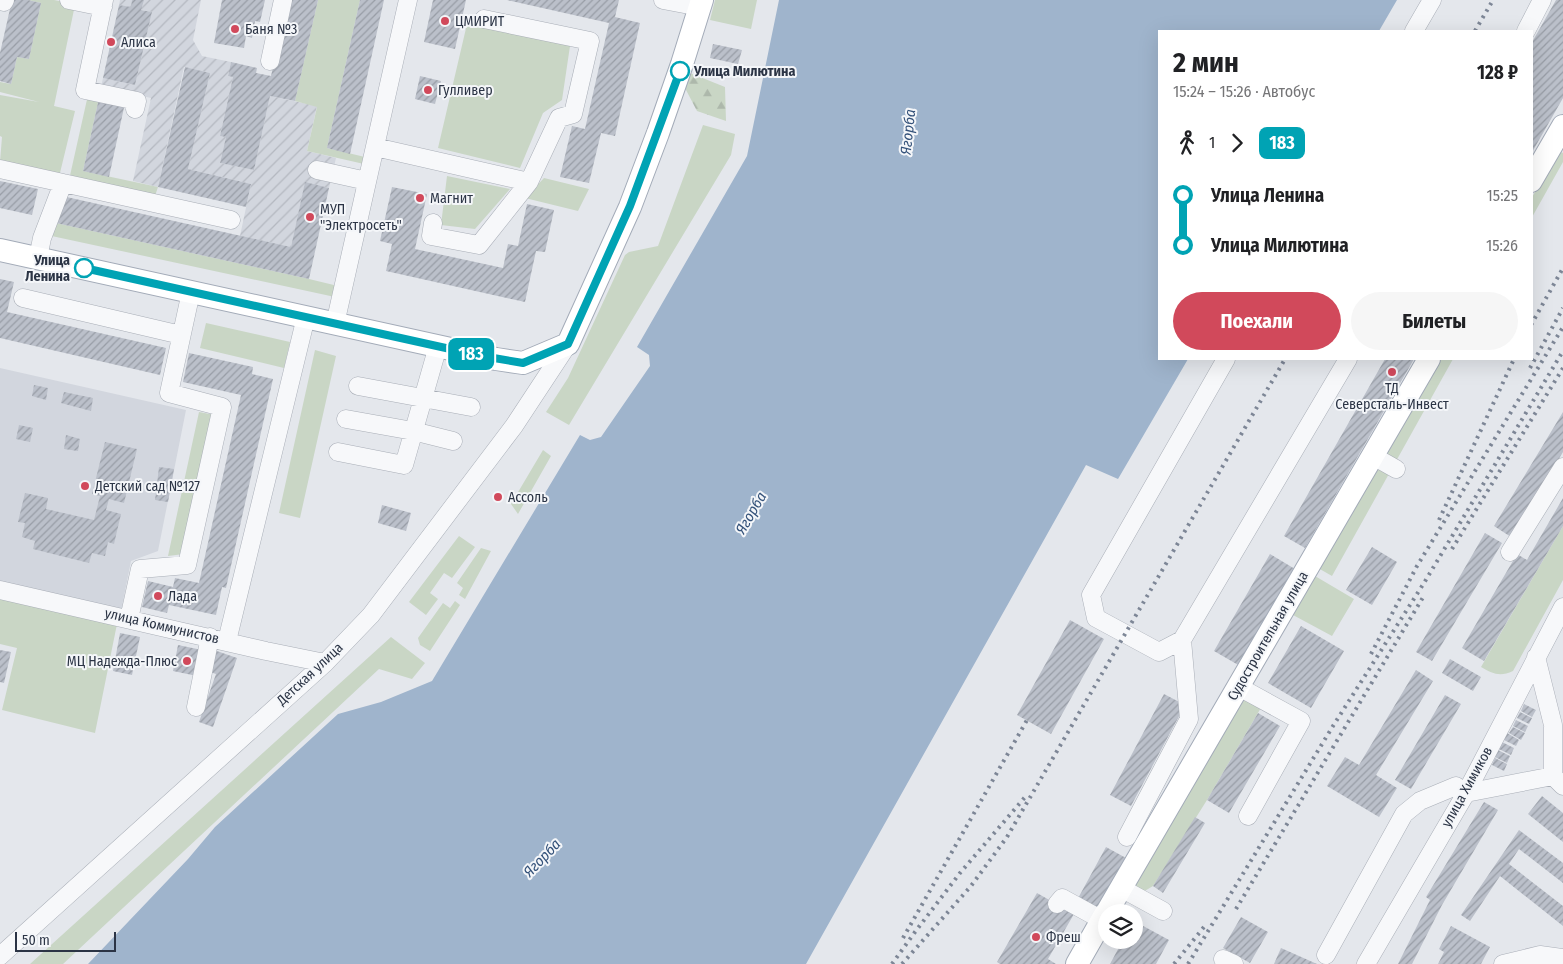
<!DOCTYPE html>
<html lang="ru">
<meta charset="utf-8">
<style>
body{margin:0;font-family:"Fira Sans Condensed",sans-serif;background:#f6f6f6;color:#202124;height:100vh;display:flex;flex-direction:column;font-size:19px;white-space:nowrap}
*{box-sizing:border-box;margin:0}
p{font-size:16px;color:#757577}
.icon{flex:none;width:28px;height:28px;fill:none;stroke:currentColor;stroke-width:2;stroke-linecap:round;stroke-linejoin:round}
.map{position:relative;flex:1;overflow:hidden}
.panel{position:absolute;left:1158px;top:30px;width:375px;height:330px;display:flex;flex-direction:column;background:#fff;border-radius:0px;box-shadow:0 5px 20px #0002}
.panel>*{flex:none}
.badge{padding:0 10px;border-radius:8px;font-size:18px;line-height:32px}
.controls{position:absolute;left:1098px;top:904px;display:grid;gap:10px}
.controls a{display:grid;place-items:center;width:45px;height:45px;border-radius:50%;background:#fff;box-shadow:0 5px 20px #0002;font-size:25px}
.scale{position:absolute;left:15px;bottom:12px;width:101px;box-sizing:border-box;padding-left:5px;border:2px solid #2b3445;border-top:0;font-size:14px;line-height:18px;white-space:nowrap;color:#2b3445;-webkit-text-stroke:4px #f4f6f9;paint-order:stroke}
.map>.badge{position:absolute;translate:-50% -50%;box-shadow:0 0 0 2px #fff}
.legs{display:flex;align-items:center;gap:8px;height:55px;padding:0 15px;font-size:16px}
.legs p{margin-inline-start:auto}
.headline{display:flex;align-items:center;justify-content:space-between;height:85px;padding:0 15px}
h1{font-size:28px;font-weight:700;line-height:38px}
.primary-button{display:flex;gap:10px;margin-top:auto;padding:10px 15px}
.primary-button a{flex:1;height:58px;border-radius:30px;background:#d1495b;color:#fff;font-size:20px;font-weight:700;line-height:58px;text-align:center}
.primary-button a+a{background:#f6f6f6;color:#202124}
ul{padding:0 15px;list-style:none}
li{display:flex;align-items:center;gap:18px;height:50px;font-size:19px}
li i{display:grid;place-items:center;width:8px;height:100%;margin:0 6px;background:currentColor}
li i::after{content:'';width:12px;height:12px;margin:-6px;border:4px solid;border-radius:50%;background:#fff}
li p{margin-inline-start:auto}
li:first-child i{background:linear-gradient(#0000 50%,currentColor 0)}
li:last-child i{background:linear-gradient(currentColor 50%,#0000 0)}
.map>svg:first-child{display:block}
.built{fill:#d2d6de}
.industrial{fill:url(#industrial-furrows)}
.green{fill:#c9d6c5}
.forest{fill:url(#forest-firs)}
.water{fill:#9fb4cc}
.building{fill:url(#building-hatch)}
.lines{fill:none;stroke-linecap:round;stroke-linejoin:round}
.minor-casing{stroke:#a9aeb7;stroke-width:19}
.major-casing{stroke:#a3abb8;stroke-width:24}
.minor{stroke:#f7f8fa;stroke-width:18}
.major{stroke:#fff;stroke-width:22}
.rail{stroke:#7d8696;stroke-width:4;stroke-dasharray:2.5 5;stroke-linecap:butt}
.line-1-casing{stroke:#fff;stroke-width:11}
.line-1{stroke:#00a3b4;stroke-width:8}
.poi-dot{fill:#d1495b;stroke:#f4f6f9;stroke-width:2}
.stop-1-dot{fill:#fff;stroke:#00a3b4;stroke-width:2.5}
.labels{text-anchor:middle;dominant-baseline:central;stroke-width:4;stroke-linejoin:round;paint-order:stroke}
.poi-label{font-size:14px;fill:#2b3445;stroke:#f4f6f9;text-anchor:start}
.stop-label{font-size:14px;font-weight:bold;fill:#2b3445;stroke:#f4f6f9;text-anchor:start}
.street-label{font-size:14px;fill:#2b3445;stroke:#f4f6f9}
.water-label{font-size:15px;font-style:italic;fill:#34527a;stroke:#f4f6f9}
</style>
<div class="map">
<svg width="1563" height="964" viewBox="0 0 1563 964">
<defs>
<pattern id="industrial-furrows" width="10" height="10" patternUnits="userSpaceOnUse" patternTransform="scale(1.25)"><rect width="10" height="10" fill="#d2d6de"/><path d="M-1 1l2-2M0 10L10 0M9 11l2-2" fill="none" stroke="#b4b8c0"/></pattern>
<pattern id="forest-firs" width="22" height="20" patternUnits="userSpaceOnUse" patternTransform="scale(1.25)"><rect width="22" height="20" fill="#c9d6c5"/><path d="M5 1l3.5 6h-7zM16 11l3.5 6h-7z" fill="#adb8ab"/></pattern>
<pattern id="building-hatch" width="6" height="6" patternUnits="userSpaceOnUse" patternTransform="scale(1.25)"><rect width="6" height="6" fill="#bbc0ca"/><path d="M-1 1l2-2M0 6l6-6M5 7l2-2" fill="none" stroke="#989da6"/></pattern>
</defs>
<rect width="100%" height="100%" fill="#e4e7ec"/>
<path class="built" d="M0,368l186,42 -28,141 -27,10 -10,50 -121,-27z"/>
<path class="industrial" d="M120,0h81l-8,40 9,16 29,6 -3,14 5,1 -13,59 6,1 -6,26 34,7 16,-74 47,10 -10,45 29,7 -7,30 -24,-5 -14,64 -51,-11 11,-52 -63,-15 22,-96 -26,-6 -26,120 -25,-6 18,-83 -50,-11 2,-9 32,7 17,-73 -33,-7z"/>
<path class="green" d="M28,0h26l20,4 2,-4 -22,106 21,5 -16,66 -59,-15 2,-25 -2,-1v-41l39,7 -39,-10v-10l11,2 6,-27 12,2 12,-56z
M318,0h42l-33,148 38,9 -1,7 -57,-13 10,-44 -22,-6z
M715,0h42l-6,29 -41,-9z
M467,24l103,22 -8,54 -19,13 -23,55 -82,-20z
M88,95l11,3 -16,73 75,16 -4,12 -85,-19z
M703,125l32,9 -4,21 -162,270 -23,-13 22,-34 57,-123 4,-3 29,-6z
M1559,151l4,2v9l-32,57v-20z
M447,176l63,13 -35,40 -34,-4z
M544,178l45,11 -11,22 -53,-13z
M56,223l253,56 29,7 -3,11 -288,-62z
M206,323l84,19 -6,26 -84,-20z
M315,350l21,6 -36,162 -21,-5z
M1439,359h14l-121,217 -14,-8z
M199,412l16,3 -31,139 -16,2z
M543,450l8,6 -33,58 -7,-10z
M1563,526v54l-50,91c-13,6 -20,3 -32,-4z
M459,536l16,11 -23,31 -8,-5 -14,20 8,6 -12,16 -17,-13z
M481,548l10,3 -26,48 -6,-4 4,-7 -6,-5z
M1315,576l39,23 -22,37 -39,-21z
M0,597l117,27 -22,109 -93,-23 15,-62 -17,-4z
M455,601l5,4 -30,46 -10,-6 -2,-7 25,-35 7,5z
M391,637l34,26 -13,16 -33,-10 -316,295h-33z
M1243,695l19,11 -55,94 -54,86 -10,6 -13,-4z"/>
<path class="forest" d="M690,73l35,14 1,34 -29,-10 -12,-23z"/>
<path class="water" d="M779,0h618l-18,31h-220v328h29l-70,120 -32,-14 -280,499h-718l100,-105 27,-32 123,-113 43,-12 51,-21 148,-246 10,5 11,-3 49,-71 -1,-11 -12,-8 110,-191z"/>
<path class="building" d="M12,0h16l13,3 -12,56 -12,-2 -6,27 -11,-3v-28z
M132,0h12l-3,10 11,2 -17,73 -32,-7 16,-73 12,2z
M222,0h43l-5,22 -5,-1 -3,17 -6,-2 -2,12 -30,-5z
M288,0h30l-23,101 -25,-5 -16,74 -34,-7 6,-26 -6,-1 13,-59 -5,-1 3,-14 26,6 -1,5 15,3z
M360,0h24l-34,154 -23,-6z
M433,0h33l-11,49 -31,-7z
M507,0h112l-4,17 25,6 -25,113 -14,-3 -12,50 -29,-6 12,-51 13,3 24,-106z
M1556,0h7v98l-32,56v-110z
M713,44l29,6 -4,14 -28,-6z
M185,67l25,6 -22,96 63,15 -5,23 -88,-20z
M420,76l21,5 -6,23 -20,-5z
M99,98l26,5 -16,74 -26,-6z
M0,181l38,8 -6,26 -32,-7z
M305,182l24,6 -20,91 -253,-56 6,-27 229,51z
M392,187l35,7 -12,55 88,19 5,-24 10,2 9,-42 27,6 -9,42 -9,-1 -11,51 -139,-31 6,-27 -12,-3z
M0,279l14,3 -7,30 159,36 -6,27 -160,-37z
M189,353l64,14 -1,7 21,5 -47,209 -4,-1 -6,28 -47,-10 -2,8 -25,-6 6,-26 25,6 2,-9 24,5 42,-188 -58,-13z
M1385,359h29l-109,189 -21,-12z
M34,385l14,3 -2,12 -14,-4z
M64,392l29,6 -2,13 -30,-8z
M1563,412v40l-52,85 -17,-11z
M19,425l14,3 -3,14 -14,-3z
M66,435l14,4 -2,12 -14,-2z
M105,442l32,7 -13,54 -15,-4 -3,11 15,4 -7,30 -6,-2 -3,14 -13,-3 -3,10 -56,-14 2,-8 -13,-4 3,-14 -7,-1 7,-29 23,5 -2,11 48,11 6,-24 -8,-2z
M159,467l15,2 -6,33 -13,-2z
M1563,498v28l-79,135 -22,-13 55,-94 10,6z
M382,505l29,8 -5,18 -28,-8z
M1485,533l17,10 -70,118 -16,-9z
M1372,547l25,15 -25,43 -26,-15z
M1270,554l25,15 -55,97 -26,-15z
M1070,620l34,19 -53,95 -34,-19z
M1301,626l43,25 -33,57 -43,-25z
M120,633l20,4 -8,38 -19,-4z
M178,645l24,5 -5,26 -24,-5z
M0,650l11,2 -7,31 -4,-1z
M214,650l23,8 -24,69 -14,-5 17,-48 -9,-3z
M1450,659l31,18 -8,14 -31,-18z
M1416,670l17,11 -57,94 21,13 -18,29 -52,-31 18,-29 14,8z
M1164,694l21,11 -54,101 -21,-11z
M1445,695l16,9 -50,85 -16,-9z
M1524,704l12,6 -4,7 -11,-6z
M1520,712l12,6 -3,6 -12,-6z
M1258,713l22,13 -51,87 -22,-13z
M1516,720l12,6 -3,6 -12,-6z
M1513,727l12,6 -4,7 -12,-7z
M1507,733l12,7 -3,6 -12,-6z
M1502,742l12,6 -3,7 -12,-6z
M1498,750l12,6 -3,7 -12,-6z
M1495,758l12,6 -3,7 -12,-6z
M1542,796l21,17v29l-35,-28z
M1484,802l14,8 -56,95 -30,59h-14l32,-64 -4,-3z
M1195,817l10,6 -42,70 -10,-7z
M1519,830l44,33v20l-44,-34 -10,15 54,42v20l-63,-50 -30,45 -9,-6z
M1106,847l20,11 -29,55 -21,-11z
M1037,893l37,21 -26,45 8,5h-56l-3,-2z
M1241,917l27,15 -18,31 -27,-15z
M1134,921l35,19 -13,24h-46l13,-24h11z
M1451,926l39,21 -9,17h-43l6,-12 -5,-3z
M1281,948l36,16h-43z"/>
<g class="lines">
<g class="minor-casing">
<path id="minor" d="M69,0l34,7
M104,0l-19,90 52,11 -2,8
M663,0l37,7
M4,2l1,-2
M484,19l106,22 -17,73 -14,4 -30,64
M1414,31l18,-31
M1526,31l16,-31
M270,61l13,-61
M375,147l154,35 -50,63 -48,-9 2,-13
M0,169l63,14 -21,55 -4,20
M317,170l50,11
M63,183l168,37
M23,298l158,37
M335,324l73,-324
M1226,359l-135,236 5,23 63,34 23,-12 166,-281
M358,386l113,21
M346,419l67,12 40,10
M338,452l66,13 34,-119
M1373,456l23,13
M1510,552l53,-85
M0,590l266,61 59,12
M129,619l11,-50 47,-4 35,-158 -53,-14 22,-101
M227,641l79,-324
M1536,657l17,68v51l10,10
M1239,687l62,34 -53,95
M196,707l14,-70
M1127,837l62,-118 -7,-79
M1121,888l42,23
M1057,904l5,-6 40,22
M1326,955l78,-141 16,-13 36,-15 10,7 87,-17
M0,956l325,-293 46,-48 143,-189 54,-82
M1223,959l11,5
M1366,964l100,-171 97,-186
M1503,964l37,-9 23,3"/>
</g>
<g class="major-casing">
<path id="major" d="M1531,181l32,-55
M0,250l496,109 27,4 45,-19 62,-137 28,-74 24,-69 20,-64
M1107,912l322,-553
M1077,964l29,-51"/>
</g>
<use href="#minor" class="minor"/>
<use href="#major" class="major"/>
<path class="rail" d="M1475,31l18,-31
M1531,325l32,-57
M1530,368l33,-60
M1439,520l75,-161
M1452,549l111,-181
M1371,654l46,-88 146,-239
M1236,909l189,-315
M903,938l124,-218
M892,964l23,-32 45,-59 66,-77
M902,964l69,-78 36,-49 278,-478
M1174,964l30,-37
M1188,964l145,-238 91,-143 139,-232"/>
</g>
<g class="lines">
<g class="line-1-casing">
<path id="line-1" d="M84,268l398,88 41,7 45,-19 62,-138 50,-135"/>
</g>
<use href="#line-1" class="line-1"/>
</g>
<g class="poi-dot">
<circle cx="445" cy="21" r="5"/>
<circle cx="235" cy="29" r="5"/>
<circle cx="111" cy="42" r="5"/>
<circle cx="428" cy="90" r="5"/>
<circle cx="420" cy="198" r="5"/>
<circle cx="310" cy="217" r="5"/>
<circle cx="1392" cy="372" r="5"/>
<circle cx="85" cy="486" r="5"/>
<circle cx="498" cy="497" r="5"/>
<circle cx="158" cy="596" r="5"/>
<circle cx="187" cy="661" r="5"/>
<circle cx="1036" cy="937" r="5"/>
</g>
<g class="stop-1-dot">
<circle cx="680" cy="71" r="9"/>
<circle cx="84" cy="268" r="9"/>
</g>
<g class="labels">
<g class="poi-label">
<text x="455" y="21">ЦМИРИТ</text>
<text x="245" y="29">Баня №3</text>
<text x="121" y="42">Алиса</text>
<text x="438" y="90">Гулливер</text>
<text x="430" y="198">Магнит</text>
<text x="320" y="209">МУП<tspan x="320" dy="16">"Электросеть"</tspan></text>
<text x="1392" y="388" text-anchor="middle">ТД<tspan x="1392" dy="16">Северсталь-Инвест</tspan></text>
<text x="95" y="486">Детский сад №127</text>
<text x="508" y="497">Ассоль</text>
<text x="168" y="596">Лада</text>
<text x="177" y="661" text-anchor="end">МЦ Надежда-Плюс</text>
<text x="1046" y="937">Фреш</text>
</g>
<g class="stop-label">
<text x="694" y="71">Улица Милютина</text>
<text x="70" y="260" text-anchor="end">Улица<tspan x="70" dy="16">Ленина</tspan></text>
</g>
<g class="street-label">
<text transform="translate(162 626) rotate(13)">улица Коммунистов</text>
<text transform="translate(1268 636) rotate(-60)">Судостроительная улица</text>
<text transform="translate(310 674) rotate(-43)">Детская улица</text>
<text transform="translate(1467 787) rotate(-61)">улица Химиков</text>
</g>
<g class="water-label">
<text transform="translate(908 132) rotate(-84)">Ягорба</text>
<text transform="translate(751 513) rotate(-60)">Ягорба</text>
<text transform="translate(542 858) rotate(-46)">Ягорба</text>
</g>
</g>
</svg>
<div class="controls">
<a><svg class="icon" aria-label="layers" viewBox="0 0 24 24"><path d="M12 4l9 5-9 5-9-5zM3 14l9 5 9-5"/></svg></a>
</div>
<div class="scale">50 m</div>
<b class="badge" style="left:471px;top:354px;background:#00a3b4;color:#fff">183</b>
<section class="panel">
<div class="headline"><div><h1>2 мин</h1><p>15:24 – 15:26 · Автобус</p></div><b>128 ₽</b></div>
<div class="legs"><svg class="icon" aria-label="walk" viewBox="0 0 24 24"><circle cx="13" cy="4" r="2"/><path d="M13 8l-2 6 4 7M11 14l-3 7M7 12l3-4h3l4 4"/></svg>1<svg class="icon" aria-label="forward" viewBox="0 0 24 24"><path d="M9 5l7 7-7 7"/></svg><b class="badge" style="background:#00a3b4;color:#fff">183</b></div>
<ul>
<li><i style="color:#00a3b4"></i><b>Улица Ленина</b><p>15:25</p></li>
<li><i style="color:#00a3b4"></i><b>Улица Милютина</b><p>15:26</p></li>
</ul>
<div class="primary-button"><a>Поехали</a><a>Билеты</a></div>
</section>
</div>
